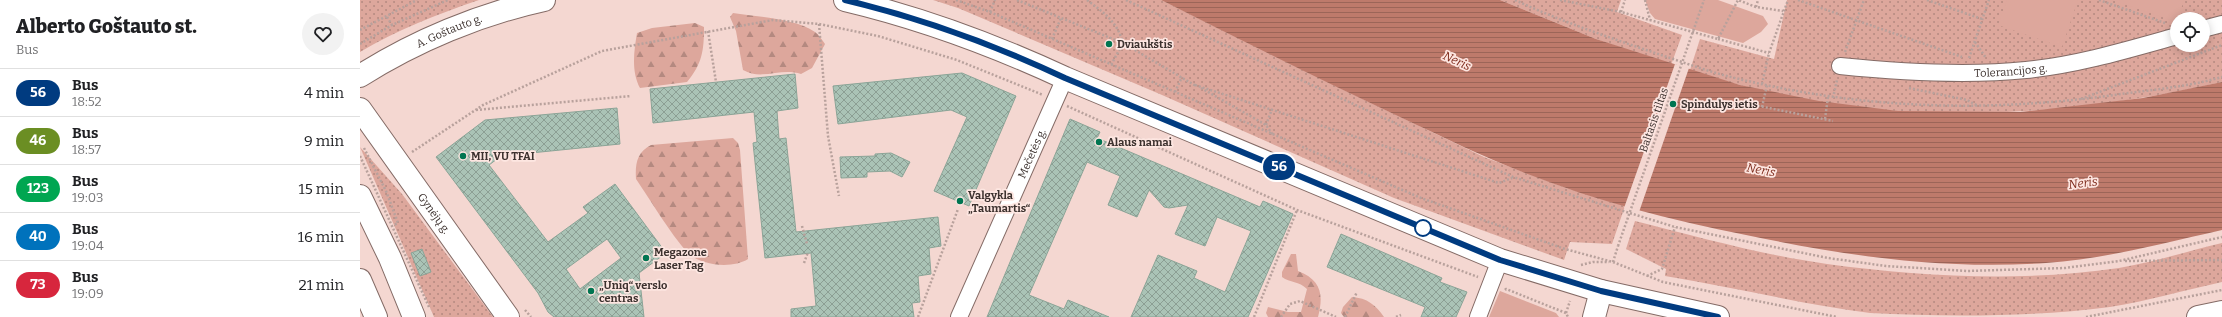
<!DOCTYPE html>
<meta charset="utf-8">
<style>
body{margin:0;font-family:Bitter,serif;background:#f2f2f2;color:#202124;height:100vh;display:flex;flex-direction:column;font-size:15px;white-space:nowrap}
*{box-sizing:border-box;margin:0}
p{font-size:13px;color:#757577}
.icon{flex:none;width:22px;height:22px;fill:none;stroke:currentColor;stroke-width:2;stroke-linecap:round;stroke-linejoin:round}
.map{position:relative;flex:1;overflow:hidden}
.sheet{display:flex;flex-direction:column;background:#fff;width:360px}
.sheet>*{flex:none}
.badge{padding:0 8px;border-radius:13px;font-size:14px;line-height:26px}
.tools{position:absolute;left:1810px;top:12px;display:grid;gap:8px}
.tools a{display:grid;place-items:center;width:40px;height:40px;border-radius:50%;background:#fff;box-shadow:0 2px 10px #0003;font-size:20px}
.map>.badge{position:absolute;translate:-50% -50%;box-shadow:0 0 0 2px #fff}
.round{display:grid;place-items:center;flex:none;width:42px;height:42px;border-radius:21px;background:#f2f2f2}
.headline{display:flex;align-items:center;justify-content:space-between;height:68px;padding:0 16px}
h1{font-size:19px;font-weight:800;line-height:30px}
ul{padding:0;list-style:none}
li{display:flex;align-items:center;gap:12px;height:48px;padding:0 16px;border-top:1px solid #e0e0e0}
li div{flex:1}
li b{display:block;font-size:15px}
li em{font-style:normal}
li .badge{min-width:44px;font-weight:700;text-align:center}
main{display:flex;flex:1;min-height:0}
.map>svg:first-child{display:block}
.grass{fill:url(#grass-dots);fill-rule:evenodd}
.forest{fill:url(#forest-firs)}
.park{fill:#dda79c}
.water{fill:url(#water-rules)}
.pier{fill:#f4d7d1}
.building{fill:url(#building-cross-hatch);stroke:#8ba497;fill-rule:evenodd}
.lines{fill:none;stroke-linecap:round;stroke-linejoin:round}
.street-casing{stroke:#846b66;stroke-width:18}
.secondary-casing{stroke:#846b66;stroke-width:24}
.primary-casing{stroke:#846b66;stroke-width:24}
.highway-casing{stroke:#846b66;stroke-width:24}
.path{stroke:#b8a19c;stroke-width:2.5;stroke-dasharray:2 2;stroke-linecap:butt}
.street{stroke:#fff;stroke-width:16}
.secondary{stroke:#fff;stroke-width:22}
.primary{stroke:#fff;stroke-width:22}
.highway{stroke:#fff;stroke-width:22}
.path-bridge{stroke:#b8a19c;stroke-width:2.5;stroke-dasharray:2 2;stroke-linecap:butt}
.line-casing{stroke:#fff;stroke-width:9}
.line{stroke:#003b80;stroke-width:6}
.poi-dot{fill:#007551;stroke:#fde6e1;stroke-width:1.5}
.stop-dot{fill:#fff;stroke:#003b80;stroke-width:2}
.labels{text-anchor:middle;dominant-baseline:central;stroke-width:3.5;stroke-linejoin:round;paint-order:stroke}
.street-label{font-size:11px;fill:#3c312e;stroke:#fde6e1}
.poi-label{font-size:11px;font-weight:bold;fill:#3c312e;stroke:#fde6e1;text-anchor:start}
.water-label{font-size:12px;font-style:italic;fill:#7d2a1b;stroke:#fde6e1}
</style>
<main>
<section class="sheet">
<div class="headline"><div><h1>Alberto Goštauto st.</h1><p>Bus</p></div><a class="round"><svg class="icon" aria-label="heart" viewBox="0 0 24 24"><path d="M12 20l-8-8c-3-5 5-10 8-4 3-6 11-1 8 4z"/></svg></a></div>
<ul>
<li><span class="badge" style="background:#003b80;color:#fff">56</span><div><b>Bus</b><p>18:52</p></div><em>4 min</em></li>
<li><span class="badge" style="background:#6b8e23;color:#fff">46</span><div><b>Bus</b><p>18:57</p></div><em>9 min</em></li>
<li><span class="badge" style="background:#00a651;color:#fff">123</span><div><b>Bus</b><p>19:03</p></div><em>15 min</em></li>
<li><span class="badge" style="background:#0072bc;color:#fff">40</span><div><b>Bus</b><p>19:04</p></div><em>16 min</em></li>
<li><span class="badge" style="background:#d7263d;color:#fff">73</span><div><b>Bus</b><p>19:09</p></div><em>21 min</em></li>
</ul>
</section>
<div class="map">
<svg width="1862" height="317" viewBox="0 0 1862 317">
<defs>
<pattern id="grass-dots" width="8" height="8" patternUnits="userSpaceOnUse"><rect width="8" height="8" fill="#dda79c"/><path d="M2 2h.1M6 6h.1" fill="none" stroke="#b48980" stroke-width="1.8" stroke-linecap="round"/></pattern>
<pattern id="forest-firs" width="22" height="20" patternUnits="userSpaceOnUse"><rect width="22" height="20" fill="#dda79c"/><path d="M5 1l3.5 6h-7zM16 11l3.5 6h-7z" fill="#b48980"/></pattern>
<pattern id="water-rules" width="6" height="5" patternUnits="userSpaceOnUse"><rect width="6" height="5" fill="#be7a6b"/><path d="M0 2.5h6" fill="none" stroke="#9c6558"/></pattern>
<pattern id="building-cross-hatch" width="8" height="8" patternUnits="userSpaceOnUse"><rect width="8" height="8" fill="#aac3b6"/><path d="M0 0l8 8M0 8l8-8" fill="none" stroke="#8c9f94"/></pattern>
</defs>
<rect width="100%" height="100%" fill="#f4d7d1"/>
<path class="grass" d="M0,0h119c-41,14 -82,30 -119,52z
M573,0h228l185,91 138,66 82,31 59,18 -13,38 -42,-2 -6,18 -170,-62 -232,-103 -204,-87z
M1140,0h121l-4,12 65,23 -11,30 -75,-26z
M1427,0h435v82c-145,33 -298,44 -445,12 -29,-6 -58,-15 -87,-24l10,-31 74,20zM1817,19h26v26h-26z
M0,147l42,47 91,123h-59z
M1275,221c63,16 128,34 192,43 95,13 197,18 292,4 35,-6 69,-17 103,-25v39c-37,8 -74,19 -112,25 -77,10 -163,10 -240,6 -69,-9 -137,-26 -205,-37l1,-7 -40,-20z"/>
<path class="forest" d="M373,13c24,4 61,5 82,19 4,3 7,8 10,12l-13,24 -11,6c-20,-7 -39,7 -58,-4l-7,-39 -6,-14z
M335,23l9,4c0,24 -2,37 -17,55l-47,6c-9,-17 -6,-37 -3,-55l15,-5z
M373,138l5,5 2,7 8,109c-15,10 -48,7 -61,-7 -17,-19 -36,-51 -51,-73 -1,-15 1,-27 15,-34z
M931,254h5l2,17c23,9 26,23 20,46h-50l-2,-4 2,-6 20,5h13l6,-23c-8,-8 -17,-6 -25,-12v-5z
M992,297c15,1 24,8 32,20h-40l-3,-4 2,-6z"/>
<path class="park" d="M1285,0h73l45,16 5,8 -7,8 -18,11 -88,-24 -5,-6z
M1647,0h71l-16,47 -64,-22z
M1752,0h72l-7,22z
M1140,291l56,22 3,4h-70z"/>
<path class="water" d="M801,0h339l96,39 144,46 79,16 79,10 122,1 123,-14 79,-16v148c-58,13 -117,29 -176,33 -103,7 -199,-7 -300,-28 -75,-15 -150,-34 -221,-62 -42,-16 -82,-36 -123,-55 -81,-38 -161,-78 -241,-118z"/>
<path class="pier" d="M1315,64l14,4 -50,144 -15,-4z"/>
<path class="building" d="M602,73l54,23 -47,110 -35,-15 33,-74 -16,-7 -113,14 -5,-38z
M435,74l3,34 -21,3 2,28 7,-1 10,94 142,-15 3,29 -12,2 2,26 -13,2 2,26 -8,1 2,14h-123v-8l25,-3 -5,-53 -46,5 -12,-115 4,-1 -3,-30 -101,11 -3,-34z
M257,108l3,36 -119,12 -12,9 59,77 40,-29 -5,-6 32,-23 51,69 -27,20 5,44h-90l-6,-5 -10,-19 -102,-136 49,-37zM247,239l14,19 -41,31 -14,-20z
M710,119l30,13 -3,6 163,69 3,-6 30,13 -45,103h-117l27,-62 39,16 -3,7 31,14 26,-61 -34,-14 -12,29 -21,-8 -9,-4 13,-29 -19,3 -5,-1 -15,-17 -12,27 -29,-12 12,-29 -33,-14 -58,133 35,14 4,-9 41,17h-122z
M531,153l19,9 -8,15 -12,-6 -23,1v5l-26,1 -1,-21 35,-1v-2z
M981,234l101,44 -2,4 27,10 -11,25h-35l4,-10 -98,-40z
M62,249l9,23 -11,4 -9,-23z"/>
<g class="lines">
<g class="street-casing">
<g id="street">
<path d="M1843,29l19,-5"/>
<path id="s1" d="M1480,66c59,6 127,10 186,4 51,-5 101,-20 151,-34"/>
<path id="s2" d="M599,317l106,-239"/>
<path d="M1118,317l22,-57"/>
</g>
</g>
<g class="secondary-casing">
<g id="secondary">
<path id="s3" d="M0,109l148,208"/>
</g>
</g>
<g class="primary-casing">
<g id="primary">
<path d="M485,0c76,18 149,45 220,78l435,182 101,31 117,26"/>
<path id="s4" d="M0,76c55,-35 120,-62 184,-76"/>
<path d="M1234,317l7,-26"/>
<path d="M1838,317l24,-5"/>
</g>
</g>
<g class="highway-casing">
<path id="highway" d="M0,196l30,62 24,59
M0,280l16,37"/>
</g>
<path class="path" d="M596,0l34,12 431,186 144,51 48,13 50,20 174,35
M657,0l106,43 73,43
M727,0c17,13 30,21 36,43l-12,22
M766,0l387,177 162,50 153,31 58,8 81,5 98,-3 54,-7 103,-24
M1155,0c45,21 93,37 140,53 25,8 51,18 76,24 128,32 253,36 383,18 36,-5 73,-8 108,-18
M1200,0l61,12 97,27 20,-39 18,7 27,4
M1285,0l5,20
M1438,0l164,57
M1567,0l55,19
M1739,0l66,23
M1396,7l2,-7
M630,12l5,-12
M1261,12l4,-12
M27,17l5,8
M459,24l9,112 11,60
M0,30l57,-30
M348,31l8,51
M692,39l9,-21
M1358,39l51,14
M1615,42l11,16
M0,44l32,-19 56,-25
M1485,52l19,-52
M1609,58l20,-58
M1402,84l7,-31 19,-53
M835,85l304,98 13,-5
M841,88l65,37 7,10
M1549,88l58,12 11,6
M815,92l7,-15
M1473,98l4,-18
M1721,99l141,-54
M1394,105l79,16
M707,106l230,104 181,67
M1402,107l5,-22
M116,110l155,-14
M1465,119l3,-22
M906,125l6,-16
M4,148l22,43 12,32 -4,2
M52,152l71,-47 119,-54 171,-31 46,4 59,12 79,24 86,35
M442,226l5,18
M1765,261l97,-1
M1253,262l5,-16
M444,263l4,-11
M1221,265l12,-3h16
M1287,276l15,-7 13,-42
M1145,290l1,-1 60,24 2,4
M165,310l6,7
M1206,313l4,-12
M558,317l40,-108
M894,317l43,-107
M921,317l9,-13 10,-3 36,16
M985,317l12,-25
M1036,317l5,-2
M1726,317l136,-27"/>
<use href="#street" class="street"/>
<use href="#secondary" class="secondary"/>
<use href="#primary" class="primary"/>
<use href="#highway" class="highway"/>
<path class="path-bridge" d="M0,156l69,151
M1258,246l86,-246"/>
</g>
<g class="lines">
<g class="line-casing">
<path id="line" d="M485,0c76,18 150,45 220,78l435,182 101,31 117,26"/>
</g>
<use href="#line" class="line"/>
</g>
<g class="poi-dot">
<circle cx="749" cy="44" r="4"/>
<circle cx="1313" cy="104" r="4"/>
<circle cx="739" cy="142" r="4"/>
<circle cx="103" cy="156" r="4"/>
<circle cx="600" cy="201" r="4"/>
<circle cx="286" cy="258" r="4"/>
<circle cx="231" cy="291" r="4"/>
</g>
<circle class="stop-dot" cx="1063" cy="228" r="8"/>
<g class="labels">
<g class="street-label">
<text stroke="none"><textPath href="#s4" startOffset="100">A. Goštauto g.</textPath></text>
<text stroke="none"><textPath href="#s1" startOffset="171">Tolerancijos g.</textPath></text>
<text transform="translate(1294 120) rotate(-71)">Baltasis tiltas</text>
<text stroke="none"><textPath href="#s2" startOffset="179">Mečetės g.</textPath></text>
<text stroke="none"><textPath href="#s3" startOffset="128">Gynėjų g.</textPath></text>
</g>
<g class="poi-label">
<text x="757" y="44">Dviaukštis</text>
<text x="1321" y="104">Spindulys ietis</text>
<text x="747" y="142">Alaus namai</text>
<text x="111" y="156">MII, VU TFAI</text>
<text x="608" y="195">Valgykla<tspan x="608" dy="13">„Taumartis“</tspan></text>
<text x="294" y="252">Megazone<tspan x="294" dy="13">Laser Tag</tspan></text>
<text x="239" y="285">„Uniq“ verslo<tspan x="239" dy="13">centras</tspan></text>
</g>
<g class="water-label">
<text transform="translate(1097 61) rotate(25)">Neris</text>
<text transform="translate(1401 170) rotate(11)">Neris</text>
<text transform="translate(1723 183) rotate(-7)">Neris</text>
</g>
</g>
</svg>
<div class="tools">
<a><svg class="icon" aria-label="locate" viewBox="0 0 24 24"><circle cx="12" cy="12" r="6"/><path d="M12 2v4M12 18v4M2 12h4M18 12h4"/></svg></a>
</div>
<b class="badge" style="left:919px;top:167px;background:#003b80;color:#fff">56</b>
</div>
</main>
